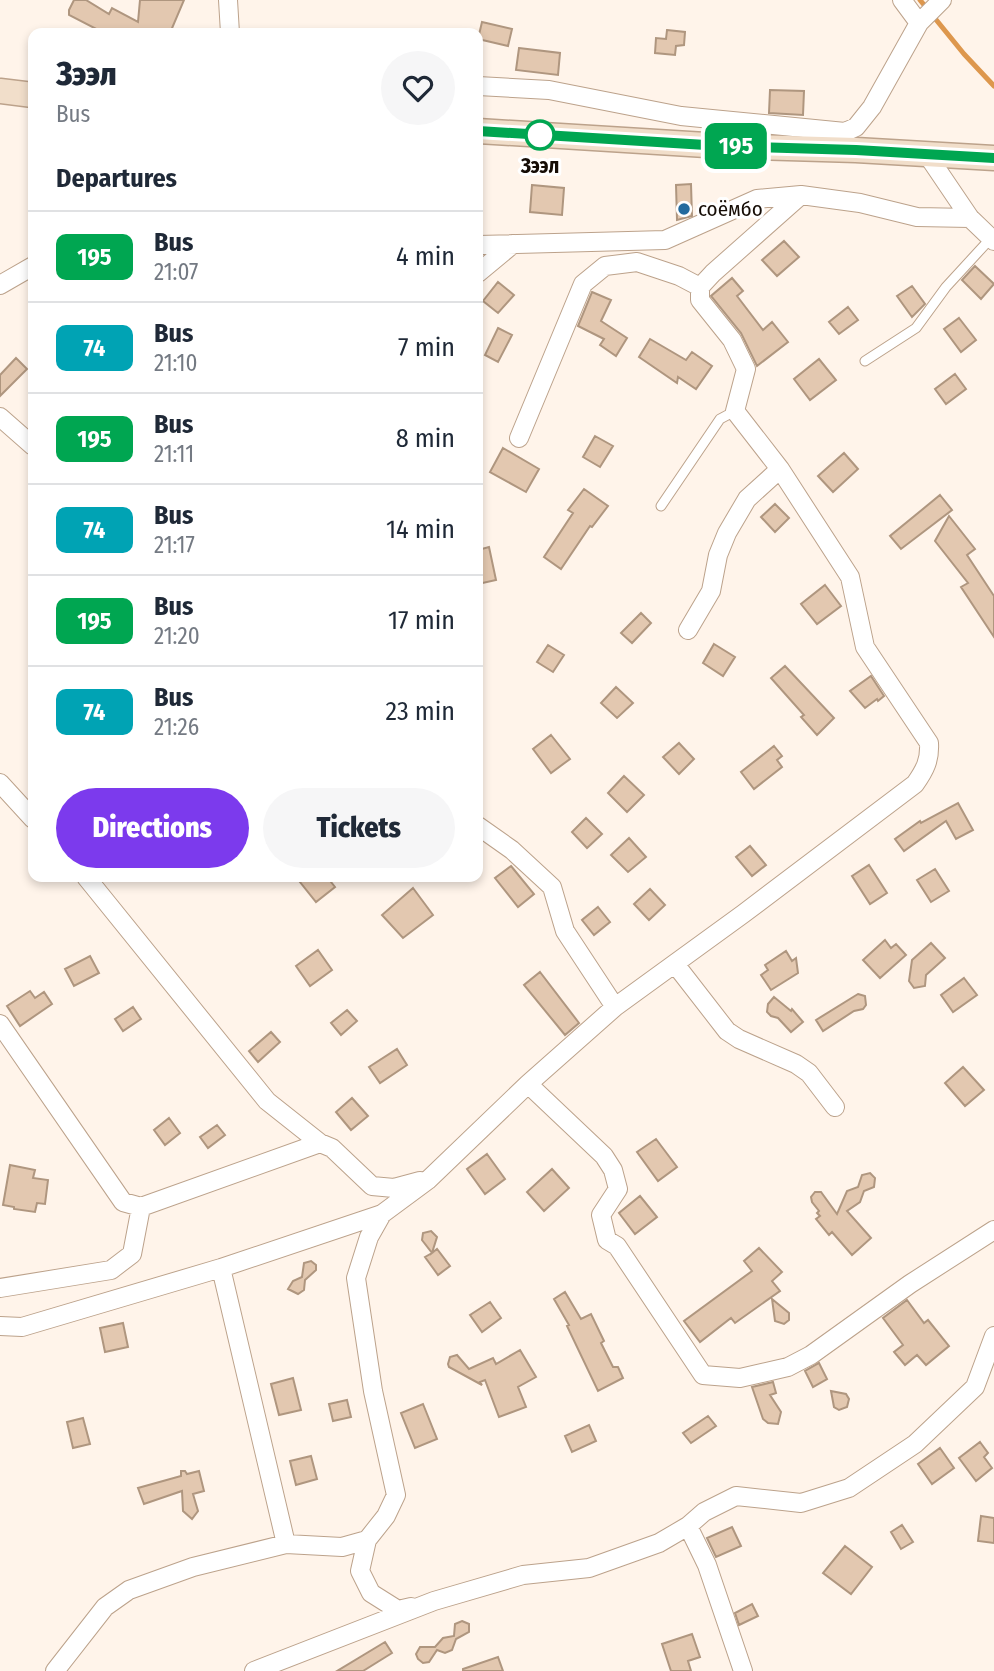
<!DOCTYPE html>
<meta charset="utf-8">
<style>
body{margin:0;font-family:"Fira Sans Condensed",sans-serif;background:#f6f6f7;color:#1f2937;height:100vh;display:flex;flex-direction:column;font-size:26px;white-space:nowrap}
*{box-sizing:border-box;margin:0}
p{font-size:23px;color:#747a83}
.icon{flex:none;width:38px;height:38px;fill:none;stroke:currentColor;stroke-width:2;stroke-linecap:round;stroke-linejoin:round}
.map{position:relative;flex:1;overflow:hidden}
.sheet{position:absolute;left:28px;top:28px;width:455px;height:854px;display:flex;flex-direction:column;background:#fff;border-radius:14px;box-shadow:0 4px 10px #0003}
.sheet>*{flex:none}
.badge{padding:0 14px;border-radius:10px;font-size:24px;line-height:46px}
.map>.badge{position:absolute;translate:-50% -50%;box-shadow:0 0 0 4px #fff}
h2{padding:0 28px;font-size:26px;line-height:63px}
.round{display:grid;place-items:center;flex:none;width:74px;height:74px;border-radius:37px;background:#f6f6f7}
.headline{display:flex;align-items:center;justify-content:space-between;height:119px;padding:0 28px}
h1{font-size:33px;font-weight:800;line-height:52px}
.action{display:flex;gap:14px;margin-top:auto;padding:14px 28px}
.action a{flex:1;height:80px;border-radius:42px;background:#7c3aed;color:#fff;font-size:28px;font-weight:800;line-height:80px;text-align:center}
.action a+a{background:#f6f6f7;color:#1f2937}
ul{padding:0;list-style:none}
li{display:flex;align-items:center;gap:21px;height:91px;padding:0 28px;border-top:2px solid #e0e1e3}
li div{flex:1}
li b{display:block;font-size:26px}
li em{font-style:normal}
li .badge{min-width:77px;font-weight:700;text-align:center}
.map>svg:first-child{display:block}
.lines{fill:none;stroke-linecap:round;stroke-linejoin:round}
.stream{stroke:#dd974d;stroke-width:5}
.building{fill:#e3c8b0;stroke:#af967f;stroke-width:2}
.lane-casing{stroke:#bca28b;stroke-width:11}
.street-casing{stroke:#bca28b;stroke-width:20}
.secondary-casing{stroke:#bca28b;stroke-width:27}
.lane{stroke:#fff;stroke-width:9}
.street{stroke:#fff;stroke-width:18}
.secondary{stroke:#f1deca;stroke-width:24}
.line-casing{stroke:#fff;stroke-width:16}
.line{stroke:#00a651;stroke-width:10}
.stop-dot{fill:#fff;stroke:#00a651;stroke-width:3.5}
.poi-dot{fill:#236a9e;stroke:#fff;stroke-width:2.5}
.labels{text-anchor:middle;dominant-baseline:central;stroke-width:6;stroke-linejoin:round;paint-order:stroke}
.stop-label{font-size:21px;font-weight:bold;fill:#150c05;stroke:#fff}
.poi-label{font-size:21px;fill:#150c05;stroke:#fff;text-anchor:start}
</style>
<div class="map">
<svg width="994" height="1671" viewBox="0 0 994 1671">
<rect width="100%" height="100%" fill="#fff4ea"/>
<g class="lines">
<path class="stream" d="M920,0l44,54 30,32"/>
</g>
<path class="building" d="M74,0h12l23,14 3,-6 26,14 2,-22h44l-14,33h-66l-35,-18v-5z
M482,22l30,7 -4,17 -30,-7z
M667,30l18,2 -1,13 -8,1 -1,9 -20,-2 1,-15 10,1z
M519,48l41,5 -2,22 -42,-5z
M770,90l34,1 -1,24 -34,-2z
M691,184l1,32 -15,4 -1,-35z
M532,185l32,3 -2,27 -32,-3z
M784,241l15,16 -22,19 -15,-16z
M975,266l19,18 -13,15 -19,-19z
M732,278l11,13 -6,5 26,34 9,-8 16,20 -31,24 -16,-33 -30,-37z
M498,282l16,13 -16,18 -15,-12z
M912,286l13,18 -13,13 -15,-21z
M592,292l19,8 -10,21 26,17 -11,18 -16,-11 4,-6 -26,-13z
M848,307l10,13 -19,14 -10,-12z
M959,318l17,22 -15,12 -17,-23z
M498,328l14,7 -14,27 -13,-7z
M650,339l36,21 6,-8 20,14 -16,23 -18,-12 -1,6 -38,-26z
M16,358l11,11 -27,27v-21z
M819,359l17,21 -26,20 -16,-21z
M955,374l11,15 -20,15 -11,-15z
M595,436l18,10 -13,21 -17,-10z
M503,448l36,21 -13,23 -36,-20z
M844,453l14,16 -25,23 -15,-16z
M584,489l24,17 -16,21 -2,-1 -29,43 -17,-12 29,-44 -5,-3z
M940,495l12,15 -51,39 -11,-13z
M775,504l14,14 -14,14 -14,-15z
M949,516l26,33 -8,6 27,41v41l-33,-50 7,-4 -33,-42z
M489,547l7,33 -18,4v-34z
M825,585l16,21 -24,18 -16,-20z
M641,613l10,10 -19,20 -11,-10z
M714,644l21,13 -12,19 -20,-13z
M548,645l16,10 -11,17 -16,-10z
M785,666l49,52 -17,17 -16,-18 3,-2 -33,-37z
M871,676l13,20 -6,5 -1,-2 -12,9 -15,-17z
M616,687l17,16 -16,15 -16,-15z
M551,735l19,24 -19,14 -18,-24z
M679,743l15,16 -15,15 -16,-17z
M774,746l8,10 -5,4 5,7 -28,22 -13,-17z
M624,776l20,19 -17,17 -19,-19z
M958,803l15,27 -17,9 -10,-18 -42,30 -9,-12 25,-18 1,2z
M586,818l16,16 -15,14 -15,-16z
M629,838l17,19 -18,15 -17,-17z
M750,846l16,19 -14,11 -16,-19z
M869,865l18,28 -17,11 -18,-28z
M511,866l23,28 -16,13 -23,-29z
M935,869l14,22 -18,11 -14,-22z
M296,877h31l8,10 -19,15z
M413,888l20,27 -30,23 -21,-23z
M650,889l15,16 -16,15 -15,-16z
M598,907l12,15 -16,13 -12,-15z
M885,940l6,8 5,-4 10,11 -26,23 -17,-18z
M931,943l14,15 -19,17 -1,11 -11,2 -5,-7 3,-21z
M318,950l14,20 -22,16 -14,-20z
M786,951l6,10 4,-3 2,15 -27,17 -10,-15 7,-5 -3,-5z
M90,956l9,17 -25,13 -9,-17z
M540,972l39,51 -14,12 -41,-50z
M964,978l13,17 -24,17 -12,-17z
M30,991l5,7 9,-6 8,12 -32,22 -13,-20z
M858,994l7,2 1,9 -3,4 -9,2 -31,20 -7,-11z
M774,997l17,14 1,-2 11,13 -12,10 -13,-14 -7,-2 -4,-4 1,-8z
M133,1007l8,12 -18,12 -8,-12z
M347,1010l10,11 -16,14 -10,-12z
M271,1032l9,10 -22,20 -9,-11z
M397,1049l10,16 -27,18 -11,-16z
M963,1067l21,23 -19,16 -20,-23z
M352,1098l16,18 -17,14 -15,-18z
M169,1118l11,15 -15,12 -11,-15z
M217,1125l8,10 -17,13 -8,-11z
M656,1139l21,28 -19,14 -21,-29z
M487,1154l18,25 -20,15 -18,-25z
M10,1165l25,5 -2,8 15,2 -3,24 -8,-1 -2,9 -21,-3v-2l-11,-2z
M552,1169l17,19 -25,23 -17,-19z
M870,1173l5,5 -1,9 -10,4 -4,11 -13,9 24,27 -19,17 -20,-23 -3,3 -13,-16 4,-3 -3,-3 2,-2 -7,-9 -1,-5 4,-5h6l16,22 10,-23 11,-4 4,-12z
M640,1196l17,21 -22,17 -16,-21z
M431,1231l6,6 -5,16 5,-4 13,17 -12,9 -13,-18 7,-4 -10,-13 1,-7z
M759,1248l23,24 -10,9 8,10 -45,32 -4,-5 -31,24 -16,-21 68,-50 -8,-10z
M311,1261l5,4v5l-11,10 -1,10 -6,4 -10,-5 5,-8 9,-4 2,-14z
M565,1292l16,27 10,-5 13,27 -3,2 12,24h5l5,11 -25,13 -31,-65 2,-1 -15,-26z
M772,1299l17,14v7l-5,4 -9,-3z
M907,1300l17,23 4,-3 21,26 -23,19 -9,-10 -12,10 -11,-13 9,-7 -20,-27z
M490,1302l11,16 -19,14 -12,-17z
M123,1323l5,24 -23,5 -5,-24z
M520,1350l16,27 -18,10 8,20 -27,10 -14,-37 -5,2 2,3 -33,-18 -1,-3 2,-7 7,-2 12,14 24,-11 3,6z
M819,1363l8,16 -14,8 -8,-16z
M293,1378l8,32 -22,5 -8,-31z
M773,1382l3,11 -6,2 11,17 -3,12 -10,-1 -5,-4 -11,-32z
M831,1391l15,3 3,5 -2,8 -8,3 -5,-3z
M347,1400l4,17 -18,4 -4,-17z
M423,1404l14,35 -22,9 -14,-35z
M708,1416l8,10 -25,17 -8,-10z
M83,1418l7,26 -17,4 -6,-26z
M589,1425l7,16 -24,11 -7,-16z
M980,1442l8,11 -4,4 8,11 -16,13 -17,-23z
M940,1448l14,20 -22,16 -14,-20z
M311,1456l6,23 -21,6 -6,-24z
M181,1471h4l2,3 12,-3 5,20 -11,3 5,17 -6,8 -9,-8 -1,-20 -38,13 -6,-16 43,-12z
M981,1516l13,2v25l-16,-2z
M902,1525l11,17 -12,7 -10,-17z
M732,1527l9,19 -25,11 -9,-19z
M845,1546l27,21 -21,27 -28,-21z
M752,1604l6,12 -19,9 -4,-12z
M462,1621l7,3v8l-13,7 -4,11 -7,3 -8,-3 -8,12 -6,1 -5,-4 -2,-5 4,-7h15l8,-9 11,-2 1,-12z
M692,1634l8,23 -12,4 3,10h-20l-9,-27z
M385,1642l7,11 -29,18h-26z
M498,1657l5,14h-40v-2z"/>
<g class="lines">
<g class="lane-casing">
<path id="lane" d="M865,361l51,-33 30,-41 45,-49
M661,506l59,-87 15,-8"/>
</g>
<g class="street-casing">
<path id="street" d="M228,0l2,33
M902,0l17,23
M478,86l71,4 132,26 164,16 11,-5 16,-20 47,-84 23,-23
M928,156l42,62 24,23
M478,245l187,-5 92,-41 44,-4 59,8 57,14 53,1
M478,273l35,-29
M0,285l33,-19
M0,417l33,29
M519,438l64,-154 22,-18 32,-4 42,14 21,11
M688,630l23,-39 7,-36 9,-22 20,-34 33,-30
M0,783l33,36
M478,826l34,24 40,37 13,44 50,76
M86,877l181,224 53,42 12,5 40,38 22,2 26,-7
M675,964l52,67 12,8 57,25 13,9 26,34
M0,1024l123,178 18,5 179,-64
M528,1084l76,72 9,14 5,19 -17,26 6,25 10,6 86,129 37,3 48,-11 23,-12 99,-71 84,-54
M221,1268l65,276
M0,1288l111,-18 21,-16 9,-47
M0,1326l22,1 199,-59 161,-54 46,-34 100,-96 87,-77 128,-93 172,-130c10,-14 15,-24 14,-41l-64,-96 -15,-70 -70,-108 -45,-58 11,-42 -14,-29 -32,-40v-13l13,-14 88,-78
M688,1526l19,39 36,106
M367,1540l-7,31 11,22 27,17 13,-3
M55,1671l50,-64 24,-17 64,-23 93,-23 56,3 25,-7 19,-24 10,-21 -23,-104 -17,-113 13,-41 13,-23
M254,1671l180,-70 89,-26 66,-7 70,-25 29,-17 16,-14 32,-16 65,7 48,-15 66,-44 60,-57 19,-51"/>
</g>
<g class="secondary-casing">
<path id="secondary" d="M0,91l33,4
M478,131l244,15 134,4 138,8"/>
</g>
<use href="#lane" class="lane"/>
<use href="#street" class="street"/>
<use href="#secondary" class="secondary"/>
</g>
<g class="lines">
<g class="line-casing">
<path id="line" d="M478,131l244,15 134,4 138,8"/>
</g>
<use href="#line" class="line"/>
</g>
<circle class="stop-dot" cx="540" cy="135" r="14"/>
<circle class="poi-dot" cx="684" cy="209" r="7"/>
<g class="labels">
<g class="stop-label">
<text x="540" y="166">Зээл</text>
</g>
<g class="poi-label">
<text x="698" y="209">соёмбо</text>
</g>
</g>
</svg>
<b class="badge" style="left:736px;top:146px;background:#00a651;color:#fff">195</b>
<section class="sheet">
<div class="headline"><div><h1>Зээл</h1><p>Bus</p></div><a class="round"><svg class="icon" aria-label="heart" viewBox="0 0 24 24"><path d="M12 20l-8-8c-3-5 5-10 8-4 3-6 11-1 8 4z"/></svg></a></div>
<h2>Departures</h2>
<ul>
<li><span class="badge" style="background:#00a651;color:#fff">195</span><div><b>Bus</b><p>21:07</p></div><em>4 min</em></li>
<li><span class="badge" style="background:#00a3b4;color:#fff">74</span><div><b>Bus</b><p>21:10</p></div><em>7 min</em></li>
<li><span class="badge" style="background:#00a651;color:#fff">195</span><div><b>Bus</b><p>21:11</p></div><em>8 min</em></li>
<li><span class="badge" style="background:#00a3b4;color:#fff">74</span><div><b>Bus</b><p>21:17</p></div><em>14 min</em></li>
<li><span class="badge" style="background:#00a651;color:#fff">195</span><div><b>Bus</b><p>21:20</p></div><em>17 min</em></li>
<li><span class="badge" style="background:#00a3b4;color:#fff">74</span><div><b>Bus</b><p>21:26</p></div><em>23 min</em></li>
</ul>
<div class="action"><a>Directions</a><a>Tickets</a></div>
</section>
</div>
